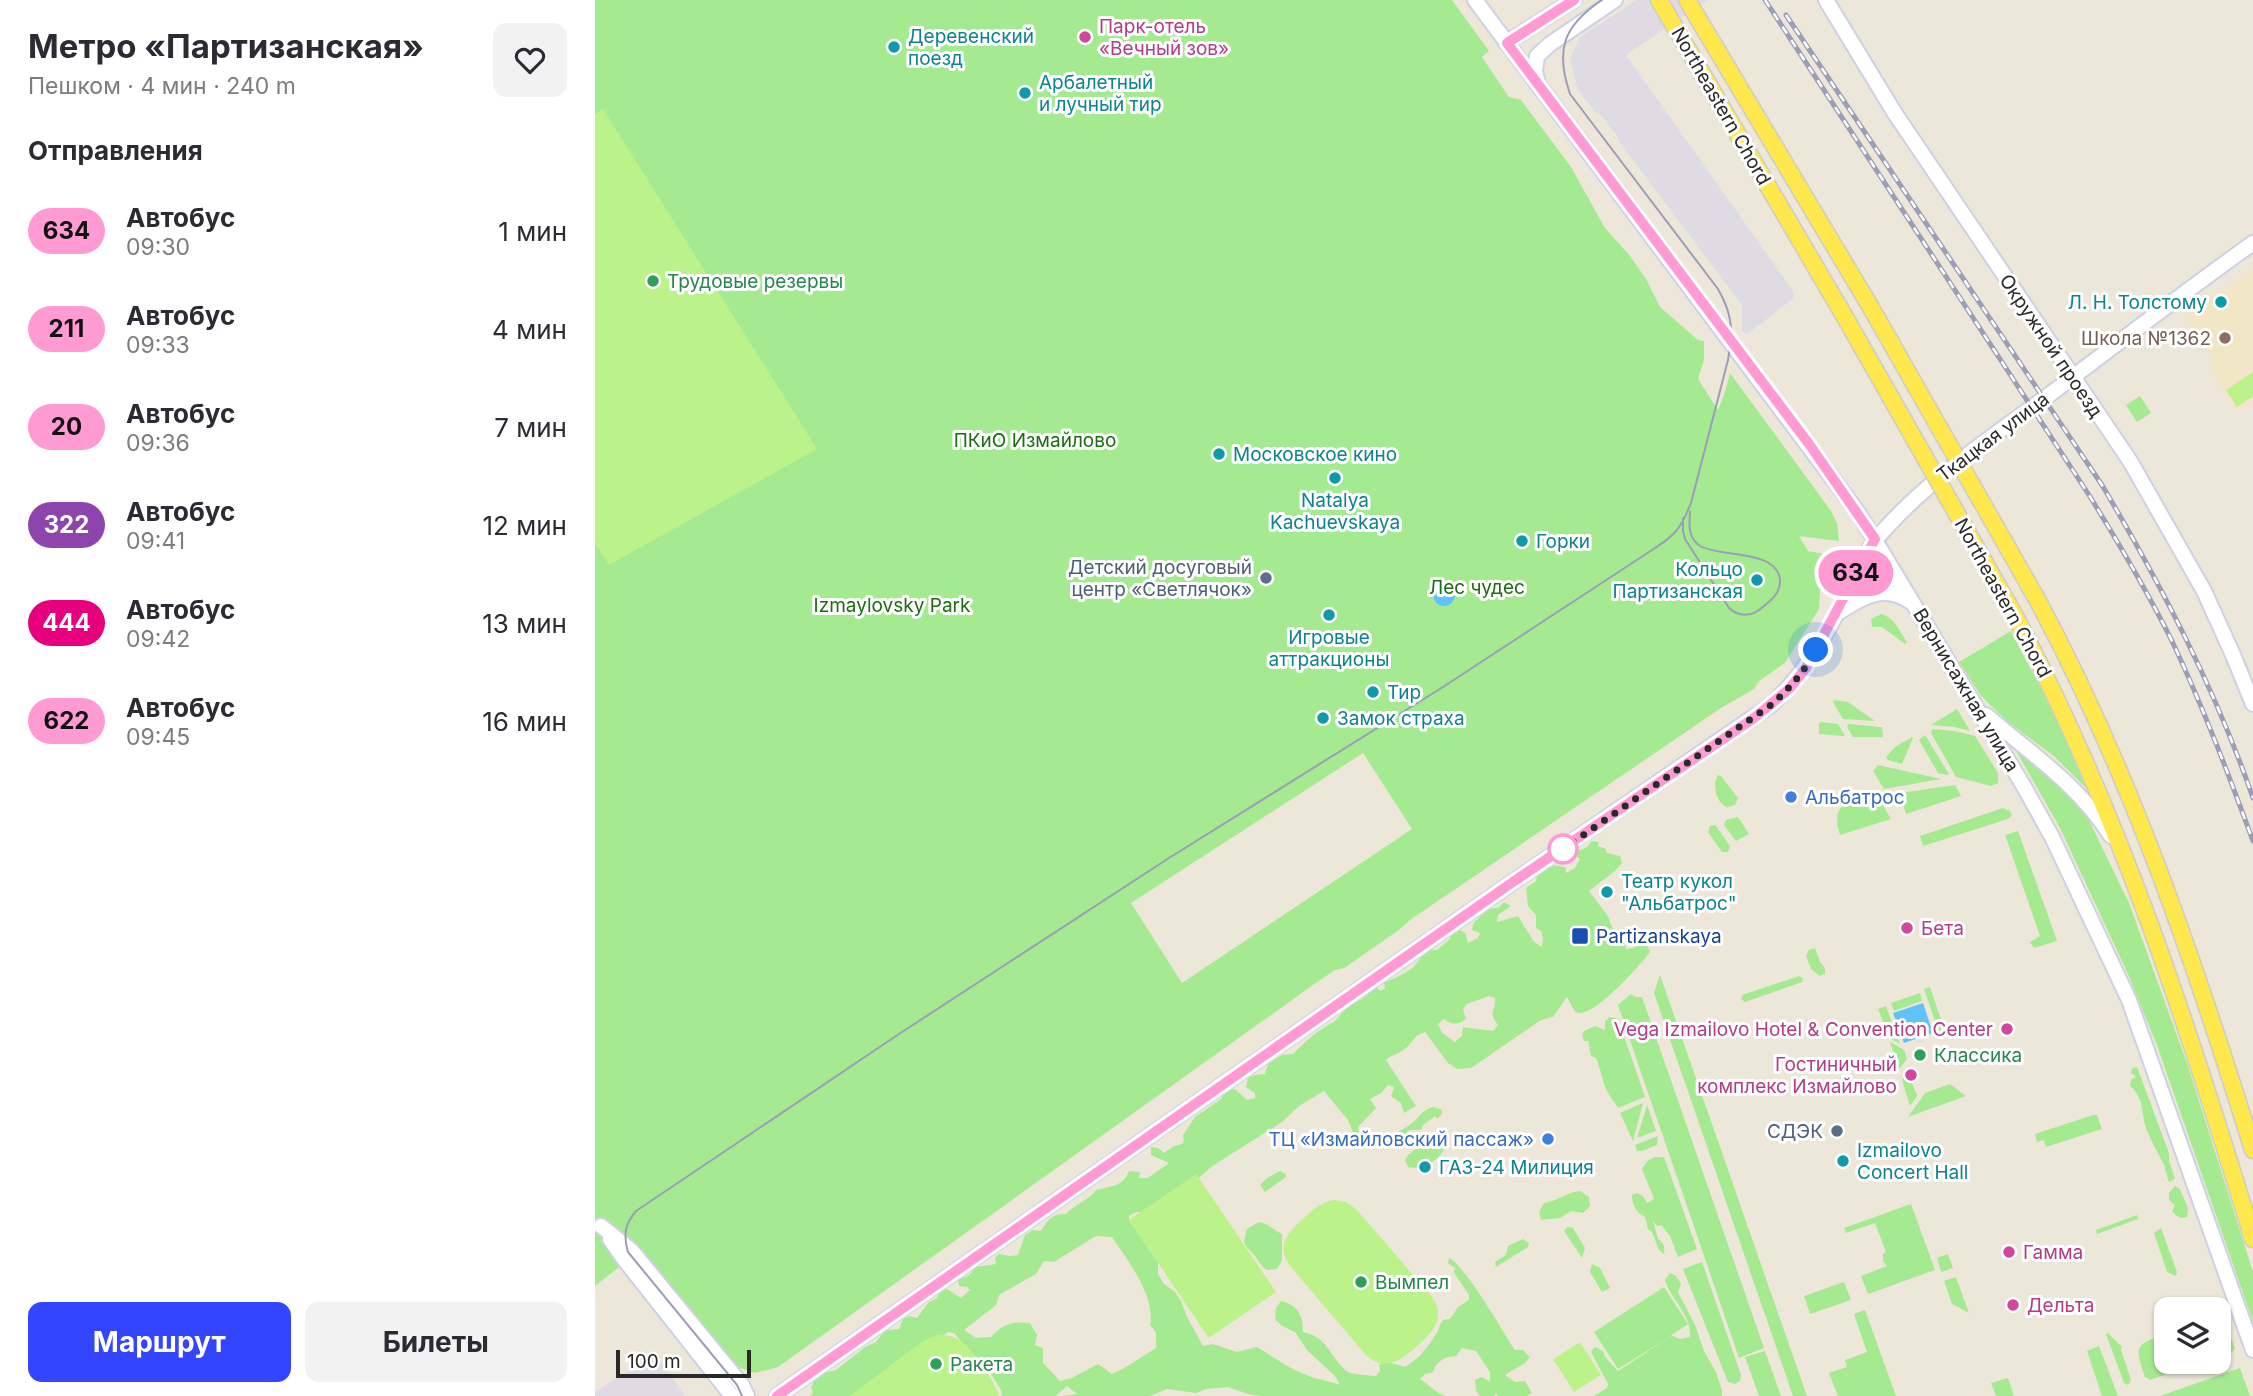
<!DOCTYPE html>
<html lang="ru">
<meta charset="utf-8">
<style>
body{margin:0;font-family:Inter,sans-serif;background:#f2f2f3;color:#2b2b33;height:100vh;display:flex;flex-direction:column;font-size:26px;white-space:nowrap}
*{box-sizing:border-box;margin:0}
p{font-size:23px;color:#7c7c81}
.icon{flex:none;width:38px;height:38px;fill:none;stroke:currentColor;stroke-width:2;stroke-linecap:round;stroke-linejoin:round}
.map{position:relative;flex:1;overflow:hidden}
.drawer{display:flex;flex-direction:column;background:#fff;width:595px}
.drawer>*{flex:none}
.badge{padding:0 14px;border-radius:23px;font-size:24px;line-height:46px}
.fabs{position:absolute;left:1559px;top:1297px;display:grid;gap:14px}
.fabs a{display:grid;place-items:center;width:77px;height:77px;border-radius:14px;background:#fff;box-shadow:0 2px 5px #0004;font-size:35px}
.scale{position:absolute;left:21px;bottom:18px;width:135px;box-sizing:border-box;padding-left:7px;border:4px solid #292929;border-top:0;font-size:19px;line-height:24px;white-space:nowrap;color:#292929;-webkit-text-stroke:5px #fff;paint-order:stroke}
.you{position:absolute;width:35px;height:35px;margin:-18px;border:5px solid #fff;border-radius:50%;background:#1a73e8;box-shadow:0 0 0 10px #1a73e833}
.map>.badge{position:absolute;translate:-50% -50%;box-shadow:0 0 0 4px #fff}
h2{padding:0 28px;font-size:26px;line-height:63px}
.round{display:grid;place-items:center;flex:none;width:74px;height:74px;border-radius:14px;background:#f2f2f3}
.summary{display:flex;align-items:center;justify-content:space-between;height:119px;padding:0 28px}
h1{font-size:33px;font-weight:700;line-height:52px}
.cta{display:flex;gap:14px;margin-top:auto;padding:14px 28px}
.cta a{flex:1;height:80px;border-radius:14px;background:#3445ff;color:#fff;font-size:28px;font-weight:700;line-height:80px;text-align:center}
.cta a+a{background:#f2f2f3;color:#2b2b33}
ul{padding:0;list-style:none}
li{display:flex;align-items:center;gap:21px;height:98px;padding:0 28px}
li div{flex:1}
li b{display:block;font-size:26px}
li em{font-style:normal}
li .badge{min-width:77px;font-weight:700;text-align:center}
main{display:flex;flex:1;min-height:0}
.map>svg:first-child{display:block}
.industrial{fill:#dfdbe5}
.education{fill:#f1e7c7}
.green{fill:#a5ea90;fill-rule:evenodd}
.pitch{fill:#bbf28a}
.water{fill:#61c2fb}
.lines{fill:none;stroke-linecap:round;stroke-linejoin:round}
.secondary-casing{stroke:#ced0e4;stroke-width:18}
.primary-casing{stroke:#ccc;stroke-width:19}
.secondary{stroke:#fff;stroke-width:14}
.primary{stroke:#ffe84d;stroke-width:16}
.tram{stroke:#9c9db6;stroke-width:2}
.rail-casing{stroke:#9c9db6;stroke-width:5}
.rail{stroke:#fff;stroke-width:2.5;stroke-dasharray:8;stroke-linecap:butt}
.primary-bridge-casing{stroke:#ccc;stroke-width:19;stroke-linecap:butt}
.primary-bridge{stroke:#ffe84d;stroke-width:16}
.line-casing{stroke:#fff;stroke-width:16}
.line{stroke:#ff9ad2;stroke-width:10}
.walk{stroke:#292929;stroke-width:7;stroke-dasharray:0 12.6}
.hotel-dot{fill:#d1479c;stroke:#fff;stroke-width:2.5}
.culture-dot{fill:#0f9aa8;stroke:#fff;stroke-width:2.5}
.leisure-dot{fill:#2e9e5b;stroke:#fff;stroke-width:2.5}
.education-dot{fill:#8d6e63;stroke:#fff;stroke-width:2.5}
.service-dot{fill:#5c6f8a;stroke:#fff;stroke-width:2.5}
.shop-dot{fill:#3f7fe0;stroke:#fff;stroke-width:2.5}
.stop-dot{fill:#fff;stroke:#ff9ad2;stroke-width:3.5}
.transit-dot{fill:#1a4fb4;stroke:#fff;stroke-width:2.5}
.labels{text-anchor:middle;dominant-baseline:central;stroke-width:6;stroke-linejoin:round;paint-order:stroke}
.hotel-label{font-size:19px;fill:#b23c85;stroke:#fff;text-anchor:start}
.culture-label{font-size:19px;fill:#0d838f;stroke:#fff;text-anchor:start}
.street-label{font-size:19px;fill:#292929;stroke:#fff}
.leisure-label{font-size:19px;fill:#27864d;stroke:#fff;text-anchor:start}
.education-label{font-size:19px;fill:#785e54;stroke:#fff;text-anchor:end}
.park-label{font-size:19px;fill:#1c6d12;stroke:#fff}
.service-label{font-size:19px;fill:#4e5e75;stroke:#fff;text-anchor:end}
.shop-label{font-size:19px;fill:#366cbe;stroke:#fff;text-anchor:start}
.transit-label{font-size:19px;fill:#164399;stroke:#fff;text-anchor:start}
</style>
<main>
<section class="drawer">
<div class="summary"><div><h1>Метро «Партизанская»</h1><p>Пешком · 4 мин · 240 m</p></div><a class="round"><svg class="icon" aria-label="heart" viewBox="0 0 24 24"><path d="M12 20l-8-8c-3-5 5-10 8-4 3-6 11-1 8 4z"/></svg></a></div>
<h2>Отправления</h2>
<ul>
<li><span class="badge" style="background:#ff9ad2;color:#111">634</span><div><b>Автобус</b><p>09:30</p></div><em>1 мин</em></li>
<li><span class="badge" style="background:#ff9ad2;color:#111">211</span><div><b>Автобус</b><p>09:33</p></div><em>4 мин</em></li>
<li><span class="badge" style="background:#ff9ad2;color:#111">20</span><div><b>Автобус</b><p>09:36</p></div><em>7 мин</em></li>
<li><span class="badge" style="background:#8e44ad;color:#fff">322</span><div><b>Автобус</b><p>09:41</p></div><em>12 мин</em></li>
<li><span class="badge" style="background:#e6007e;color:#fff">444</span><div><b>Автобус</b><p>09:42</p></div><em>13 мин</em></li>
<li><span class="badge" style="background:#ff9ad2;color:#111">622</span><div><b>Автобус</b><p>09:45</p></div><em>16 мин</em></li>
</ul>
<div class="cta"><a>Маршрут</a><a>Билеты</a></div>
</section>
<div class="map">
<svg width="1658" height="1396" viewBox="0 0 1658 1396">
<rect width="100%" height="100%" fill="#ede7d9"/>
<path class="industrial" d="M1042,0h71l-82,55 167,236 1,7 -48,37 -4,-5v-25l-122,-162 -4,-9 -17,-21 -4,-1 -17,-22 -8,-31 10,-22z
M60,1353l30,43h-90v-4z"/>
<path class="education" d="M1658,269v132l-16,10 -25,-37v-15l-29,-42z"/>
<path class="green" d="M0,0h857l37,51 -7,6 27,40 12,3 50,67 34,61 25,28 16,23 14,28 38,33 6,1v19l-6,19 20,31 7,-18 5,-19 101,138 6,12 2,18 -40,-5 9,15 16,3 8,5 -7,24 -5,8 -1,18 -34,54 -26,18 -5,8 -33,19 -311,212 -11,10 -55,38 -9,2 -22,15 -535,382 -23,6 -18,-6 -96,-117 -46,36zM768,753l49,76 -230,154 -51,-80z
M1545,396l11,17 -14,9 -11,-17z
M1286,614c14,4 18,16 26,28l-2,2 -23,-17h-10l-1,-8z
M1416,631l53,102 26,59 -35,-35 -47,-35 -27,-26 -22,-34z
M1240,700l13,2 27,19 -32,-2 -10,-17z
M1362,709l13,22 -15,-4 -24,-2z
M1226,722l17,2 7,12 -26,-2v-10z
M1253,724l34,3 1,10h-30l-6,-10z
M1337,729l23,2 20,5 23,37v10l-7,3 -35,-9 -25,-44z
M1330,735l24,39 -2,1 -9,-2 -19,-33z
M1317,737l1,1 -11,26 -14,-4 -2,-3 9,-10z
M1420,749l47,39 25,28 42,87 58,160 66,209v50l-95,-274 -30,-74 -68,-146z
M1283,765l63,14 -57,10 -11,-18z
M1123,775l3,1 17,22 -3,7 -8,2c-11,-4 -15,-23 -9,-32z
M1360,785l6,11 -55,18 -4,-13 -9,3 -6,-9z
M1283,797l13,22 -51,16c-11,-34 12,-36 38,-38z
M1408,808l7,3 2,4 -4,4 -85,27 -3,-10z
M1143,817l11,17 -13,7 -12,-16 2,-5z
M1118,825l3,1 14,20 -2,6h-6l-14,-20 2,-6z
M1423,831l39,110 -23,7 -4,-6 10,-6 -35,-101z
M997,841l7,1 -1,4 8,3 1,4 13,3 2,7 -7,8 -26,20 19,25 6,17 9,5 3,11c8,0 12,-5 20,-5l4,8c-7,10 -62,73 -75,59 -2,-2 -6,-11 -8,-14l-14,20 -12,3 -70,48 -14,1 -9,-6 -23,-31c-12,3 -13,13 -23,19 -6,4 -11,4 -16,9l30,46 -12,7 -3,-10 -10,-7 3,-9 -6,-2 -7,8 -11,6 6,9 -18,19 2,10 -3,6 -9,-23 -24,-29 -25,15 -17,16 -71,45 -19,17 -47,28h-9l-7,4v4l29,43v11l6,10 11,8 6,9 6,16 16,29 10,-2 24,8 20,-5c18,11 40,27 61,32 8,2 15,3 22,6l-5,-9 -28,-26 -12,-18 -13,-6 -7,-7 1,-11 5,-7c17,4 22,14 22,31 26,5 27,27 45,40 5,3 20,3 28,4l4,-5 -1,-6 6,-4 20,6c14,-8 23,-20 31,-33 4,-4 3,-12 8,-14 2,-1 4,-1 6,-1l8,-12 11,-7v-5l-15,-22 1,-5 -7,-5 1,-5c17,8 53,73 66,92h8l7,7 -5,6 -20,12 10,7 10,-1 7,12 -5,3h-29l-2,-3 -2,3h-14l-4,-5 -1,-11 7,-3 8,5v-10l-14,-21 -14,-3 -6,8c-11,1 -19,4 -23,16l-8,2 -5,5c8,5 16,14 25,17h-184l-13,-2 -20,-7 -22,2 -10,4 -29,-4 -17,7h-89l16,-2 -10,-8 -11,10h-54l-1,-6 -10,-16 -8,-6 -29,-35 -6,-1 -87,64h-51l3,-3 -2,-6 6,-12 19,-5 29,-23 11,-5 7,-9 5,-3 11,-1 4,-10 6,-3 8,2 12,-16 8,-4 2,-5 8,-4 14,9 9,-8 -3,-3 -8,-1 -1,-6 11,-5 7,-8 20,-3 -1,-6 4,-4 11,2 8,-1 7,-20 8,-5 8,1c6,-11 12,-18 25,-17 9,-11 23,-13 30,-24 15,-4 27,-3 33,-19l11,1 -1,6h9l21,-15 -18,-8v-8l7,1 6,5 10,-7 8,-2 2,-3 -1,-6 12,-18 26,-18 5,-9 9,-1 12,11 8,-2v-5l-9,-6 2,-9 6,-3 11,-1 3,-10 14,-9 11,-1c16,-16 20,-20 39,-31 7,-4 10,-12 16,-16 11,-6 19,-10 27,-20l6,4 4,-3 -1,-5c10,-5 25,-10 32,-19 5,-6 6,-10 12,-14h9l13,-11 1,-6 10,-3 4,3 3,10 10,-5 2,-5 -8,-3 2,-8c9,-6 11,-14 24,-14l6,-6 7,4 -13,9 -1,7 21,-6 16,26 8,5 1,-9 -2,-7 -5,-3v-13l-8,-9 -2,-18 10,-7 1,-7c10,-8 16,-11 29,-6v5l9,-5 5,-9 -4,-3 1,-5 10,-4zM894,996l6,2c1,14 -8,13 3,27l-5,6 -30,-4 -1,9 -7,6 -13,-9 -4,-9 6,-5c8,6 14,6 22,0l-3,-10 4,-5zM501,1236l16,1c15,22 44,60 38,88l6,7v16l-30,19 -14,7 -14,-10 -26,14 -12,3 -17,-18v-15l-8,-3 2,-10 -7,-12c-18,-2 -27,1 -39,14l-15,1 -12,-8 32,-25 3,-10 37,-21 8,-13 10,1z
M1220,948l5,14 5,6v6l-5,2 -9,-7 -5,-13 3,-6z
M1065,975l147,421h-14l-139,-403z
M1204,976l4,2 -1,4 -57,20 -4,-3 1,-4z
M1335,987l15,44 -6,2 -15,-44z
M1325,993l2,8 -28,10 -3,-8z
M1036,994l4,3h7l122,351 -25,10 -121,-353z
M1291,1006l14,38 -11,-6 -11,-29z
M1015,1017l8,2 27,78 -27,11c-3,-6 -7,-9 -10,-15 -6,-12 -7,-24 -12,-35l-5,-2 -3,-15h-4l-2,-6 2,-4 11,-5 10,4v-9z
M1295,1042l14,8 3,9 -8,10z
M1542,1067l32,86v8l6,18 -6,3c-3,-6 -3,-15 -7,-21 -5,-9 -10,-19 -15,-30 -6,-15 -2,-33 -17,-45l1,-6 5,-3 -5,-4 1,-5z
M1310,1075l6,5 6,16 -7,10 -8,-26z
M1355,1084l16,12 -58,21 17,-24z
M1048,1103l-10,38 -13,-28z
M1052,1105l9,26 -19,7z
M838,1107l8,2 1,5 -5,5 -2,-3 -12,9 -2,5h-12c-8,10 -12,19 -25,16 7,-13 16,-14 27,-22 9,-7 9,-13 22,-17z
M1498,1115h4l5,14 -56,18 -2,-7 -7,2 -2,-8z
M839,1136l12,3c2,17 -22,32 -38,28l-3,-7 4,-6z
M1063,1136l-1,9 -15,6h-5l-2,-6z
M1060,1157h9l33,92 -19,8 -8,-21 -9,-11 -4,1 -4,-5 5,18c6,4 7,8 6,15l-5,-4 -7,-18 -4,-3 -3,-12c-9,-4 -13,-13 -13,-22l5,-2 6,3 4,7 7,-4 -12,-30 5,-8z
M685,1171l6,3v3l-21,15 -5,-7 7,-7z
M1580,1186l5,3 8,19 -1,9 -7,1 -8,-6 3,-7 -6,-5v-7z
M985,1191l9,6 1,9 -7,7 -12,-2 -11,7 -19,2 -2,-8 5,-9c14,-2 23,-11 36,-12z
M1316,1204l24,66 -67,24 -7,-18 26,-10 -4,-5v-7l3,-2 -11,-29 -29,10 -2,-5z
M1542,1215l1,4 -41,15 -1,-4z
M664,1222c9,1 14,8 23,12v27l-5,8 -10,1c-7,-5 -7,-7 -12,-14 -11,-14 -13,-7 -8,-27z
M972,1227l6,1 12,20 -3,10 -18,-27z
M1566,1228l16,44 -1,4 -9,-4 -13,-39z
M928,1239l6,4 -1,4 -32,20 -1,-5 11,-7 2,-9z
M1353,1254l5,14 -12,4 -4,-14z
M1107,1262l39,113 -1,6 -5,3 -7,-2 -45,-113z
M997,1264l8,4 10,20 -8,4 -12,-20z
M1075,1273l6,3 5,8 -3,8 18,35 8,24 11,19 7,20v6h-128l13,-8 1,-4 -17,-32 4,-5 8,4 2,6 13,14 50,-33 -50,31 -24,-37 70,-45 24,37 -19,13 4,-1 7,3 10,-2c2,-22 -19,-37 -25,-57z
M1361,1277l13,36 -17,-9 -8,-23z
M1249,1282l7,18 -41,14 -6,-18z
M1270,1310l31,86h-58l-9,-23 18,-6 -2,-7 22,-8 -13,-38z
M1513,1333l14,14 -1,3 10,30 -3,5 -4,-2 -18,-49z
M1571,1334l1,28h34l-51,18 -5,-3c-11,-32 -10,-32 21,-43z
M1629,1335l6,1 5,12 -5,7c-8,-6 -11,-8 -11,-18z
M1504,1346l19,50h-16l-15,-45z
M1170,1351l16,45h-22l-14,-39z
M1645,1368l10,28h-90z
M1413,1378l6,18h-18l-5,-13z"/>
<path class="pitch" d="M8,109l214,340 -208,116 -14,-22v-429z
M1658,372v24l-16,11 -11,-17z
M601,1174l80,118 -67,46 -80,-118z
M740,1200l11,2 10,7 76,88c15,22 -1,37 -17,51 -16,14 -32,23 -49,7l-76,-89c-15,-21 -1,-35 15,-49 9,-8 17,-16 30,-17z
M341,1335c8,0 16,0 23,5 13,8 36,41 40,56h-149l73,-55z
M985,1342l21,33 -27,17 -21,-33z"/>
<path class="water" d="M838 595a11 11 0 1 1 22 0a11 11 0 1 1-22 0Z
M1328,1003l10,30 -29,10 -11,-30z"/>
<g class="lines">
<g class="secondary-casing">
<path id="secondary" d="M880,0l384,514 164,271 29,52 77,163 124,350
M1231,0l68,112 236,349 74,130 29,64 20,49
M911,43l68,-43
M943,84l-3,-13 2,-15 13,-12 65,-44
M1243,613c24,-16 47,-30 73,-11
M1391,715c44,38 93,70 125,121
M6,1226l31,25 110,134 5,11
M15,1239l13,19 109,138
M182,1396l733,-512 261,-179c29,-26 49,-59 67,-94 14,-29 25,-59 47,-82 48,-53 107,-92 164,-134 68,-51 135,-103 204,-152"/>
</g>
<g class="primary-casing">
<path id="primary" d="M1064,0l187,319
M1092,0l183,306
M1443,601c93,173 157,362 215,549
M1419,614c105,198 174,411 239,625"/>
</g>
<use href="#secondary" class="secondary"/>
<use href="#primary" class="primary"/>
<path class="tram" d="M1088,518v13l2,8 44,69c9,8 20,9 30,2 9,-7 22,-16 21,-30 -3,-31 -59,-22 -80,-34 -12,-8 -11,-21 -10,-34
M147,1396l-5,-11 -109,-133c-5,-17 -3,-28 8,-41l263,-177 270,-176 274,-171 206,-135c25,-16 31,-21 42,-49l37,-143c5,-29 5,-45 -10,-71l-148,-195c-15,-44 -7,-68 32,-94"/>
<g class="rail-casing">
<path id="rail" d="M1170,0l324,495c29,47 57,94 82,144 31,65 57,134 82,202
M1191,15l316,470c59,100 113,203 151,313"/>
</g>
<use href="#rail" class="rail"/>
<g class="primary-bridge-casing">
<path id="primary-bridge" d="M1275,306l168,295
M1251,319l168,295"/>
</g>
<use href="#primary-bridge" class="primary-bridge"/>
</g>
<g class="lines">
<g class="line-casing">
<path id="line" d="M182,1396l733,-512 244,-166 35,-29 17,-21 69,-129 -66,-95 -302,-401 67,-43"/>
</g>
<use href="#line" class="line"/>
<path class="walk" d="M968,849l208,-144c19,-17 33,-33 45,-55"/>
</g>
<g class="hotel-dot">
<circle cx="490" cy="37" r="7"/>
<circle cx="1312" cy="928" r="7"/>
<circle cx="1412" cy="1029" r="7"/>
<circle cx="1316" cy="1075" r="7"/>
<circle cx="1414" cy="1252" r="7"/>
<circle cx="1418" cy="1305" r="7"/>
</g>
<g class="culture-dot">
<circle cx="299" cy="47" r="7"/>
<circle cx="430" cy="93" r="7"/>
<circle cx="1626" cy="302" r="7"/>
<circle cx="624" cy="454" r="7"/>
<circle cx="740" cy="478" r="7"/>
<circle cx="927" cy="541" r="7"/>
<circle cx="1162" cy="580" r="7"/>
<circle cx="734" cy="615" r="7"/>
<circle cx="778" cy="692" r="7"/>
<circle cx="728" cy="718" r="7"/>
<circle cx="1012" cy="892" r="7"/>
<circle cx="1248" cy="1161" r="7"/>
<circle cx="830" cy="1167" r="7"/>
</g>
<g class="leisure-dot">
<circle cx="58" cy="281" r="7"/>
<circle cx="1325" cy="1055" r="7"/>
<circle cx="766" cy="1282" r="7"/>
<circle cx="341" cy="1364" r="7"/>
</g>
<circle class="education-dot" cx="1630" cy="338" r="7"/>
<g class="service-dot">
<circle cx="671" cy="578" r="7"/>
<circle cx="1242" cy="1131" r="7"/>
</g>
<g class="shop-dot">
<circle cx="1196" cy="797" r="7"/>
<circle cx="953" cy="1139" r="7"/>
</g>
<circle class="stop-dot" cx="968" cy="849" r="14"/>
<rect class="transit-dot" x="976" y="927" width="18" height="18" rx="3.5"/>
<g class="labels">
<g class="hotel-label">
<text x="504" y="26">Парк-отель<tspan x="504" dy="22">«Вечный зов»</tspan></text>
<text x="1326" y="928">Бета</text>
<text x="1398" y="1029" text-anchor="end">Vega Izmailovo Hotel &amp; Convention Center</text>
<text x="1302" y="1064" text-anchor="end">Гостиничный<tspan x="1302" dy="22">комплекс Измайлово</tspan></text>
<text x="1428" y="1252">Гамма</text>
<text x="1432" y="1305">Дельта</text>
</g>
<g class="culture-label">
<text x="313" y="36">Деревенский<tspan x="313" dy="22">поезд</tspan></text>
<text x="444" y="82">Арбалетный<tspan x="444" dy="22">и лучный тир</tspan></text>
<text x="1612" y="302" text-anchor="end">Л. Н. Толстому</text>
<text x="638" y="454">Московское кино</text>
<text x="740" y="500" text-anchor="middle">Natalya<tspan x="740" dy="22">Kachuevskaya</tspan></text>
<text x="941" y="541">Горки</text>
<text x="1148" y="569" text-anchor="end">Кольцо<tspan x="1148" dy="22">Партизанская</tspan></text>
<text x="734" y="637" text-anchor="middle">Игровые<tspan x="734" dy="22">аттракционы</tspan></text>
<text x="792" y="692">Тир</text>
<text x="742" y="718">Замок страха</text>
<text x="1026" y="881">Театр кукол<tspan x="1026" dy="22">"Альбатрос"</tspan></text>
<text x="1262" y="1150">Izmailovo<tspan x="1262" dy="22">Concert Hall</tspan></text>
<text x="844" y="1167">ГАЗ-24 Милиция</text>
</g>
<g class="street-label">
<text transform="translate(1126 106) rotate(60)">Northeastern Chord</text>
<text transform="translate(1456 346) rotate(56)">Окружной проезд</text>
<text transform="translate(1398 437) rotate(-37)">Ткацкая улица</text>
<text transform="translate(1408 598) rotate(61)">Northeastern Chord</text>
<text transform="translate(1371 690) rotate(59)">Вернисажная улица</text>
</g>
<g class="leisure-label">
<text x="72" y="281">Трудовые резервы</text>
<text x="1339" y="1055">Классика</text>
<text x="780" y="1282">Вымпел</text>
<text x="355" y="1364">Ракета</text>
</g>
<g class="education-label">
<text x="1616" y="338">Школа №1362</text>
</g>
<g class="park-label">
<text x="440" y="440">ПКиО Измайлово</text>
<text x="882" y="587">Лес чудес</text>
<text x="297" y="605">Izmaylovsky Park</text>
</g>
<g class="service-label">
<text x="657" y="567">Детский досуговый<tspan x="657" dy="22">центр «Светлячок»</tspan></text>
<text x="1228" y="1131">СДЭК</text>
</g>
<g class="shop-label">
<text x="1210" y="797">Альбатрос</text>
<text x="939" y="1139" text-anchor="end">ТЦ «Измайловский пассаж»</text>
</g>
<g class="transit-label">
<text x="1001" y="936">Partizanskaya</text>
</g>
</g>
</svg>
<div class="fabs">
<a><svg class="icon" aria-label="layers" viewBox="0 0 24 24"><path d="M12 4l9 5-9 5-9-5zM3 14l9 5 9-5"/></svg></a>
</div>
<div class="scale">100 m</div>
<div class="you" style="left:1221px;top:650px"></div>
<b class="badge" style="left:1261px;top:573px;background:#ff9ad2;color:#111">634</b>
</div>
</main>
